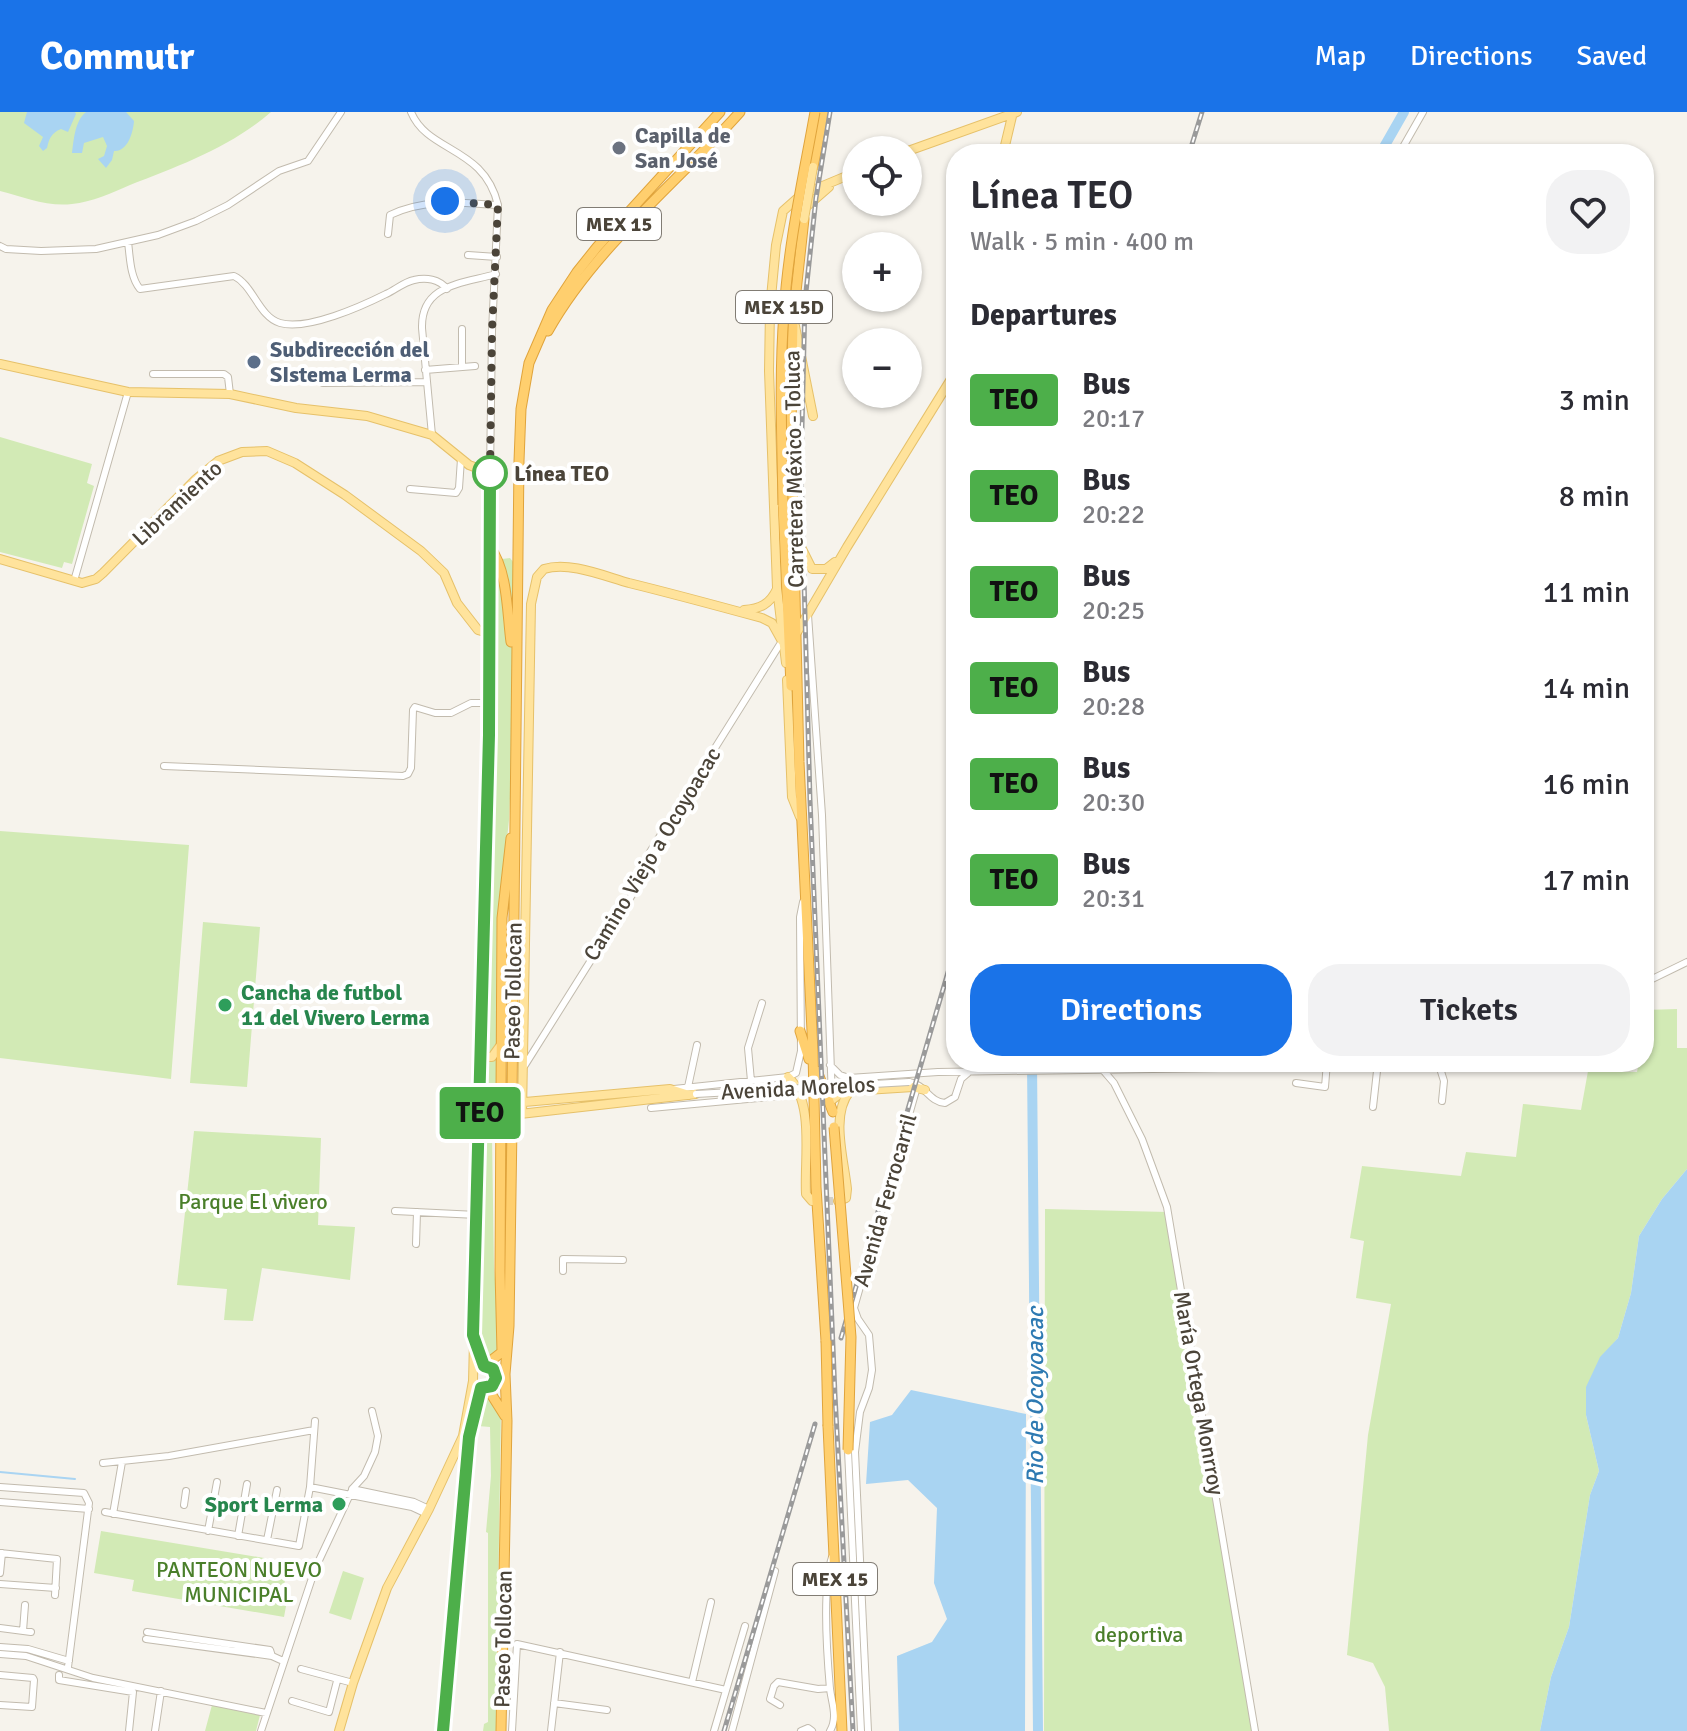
<!DOCTYPE html>
<meta charset="utf-8">
<style>
body{margin:0;font-family:Signika,sans-serif;background:#f2f2f3;color:#2b2b33;height:100vh;display:flex;flex-direction:column;font-size:30px;white-space:nowrap}
*{box-sizing:border-box;margin:0}
p{font-size:26px;color:#7c7c81}
.icon{flex:none;width:44px;height:44px;fill:none;stroke:currentColor;stroke-width:2;stroke-linecap:round;stroke-linejoin:round}
.map{position:relative;flex:1;overflow:hidden}
.panel{position:absolute;left:946px;top:32px;width:708px;height:928px;display:flex;flex-direction:column;background:#fff;border-radius:32px;box-shadow:0 2px 6px #0004}
.panel>*{flex:none}
.badge{padding:0 16px;border-radius:6px;font-size:28px;line-height:52px}
.tools{position:absolute;left:842px;top:24px;display:grid;gap:16px}
.tools a{display:grid;place-items:center;width:80px;height:80px;border-radius:50%;background:#fff;box-shadow:0 2px 6px #0004;font-size:40px}
.you{position:absolute;width:40px;height:40px;margin:-20px;border:6px solid #fff;border-radius:50%;background:#1a73e8;box-shadow:0 0 0 12px #1a73e833}
.map>.badge{position:absolute;translate:-50% -50%;box-shadow:0 0 0 4px #fff}
h2{padding:0 24px;font-size:30px;line-height:72px}
.round{display:grid;place-items:center;flex:none;width:84px;height:84px;border-radius:32px;background:#f2f2f3}
.summary{display:flex;align-items:center;justify-content:space-between;height:136px;padding:0 24px}
h1{font-size:38px;font-weight:600;line-height:60px}
.cta{display:flex;gap:16px;margin-top:auto;padding:16px 24px}
.cta a{flex:1;height:92px;border-radius:32px;background:#1a73e8;color:#fff;font-size:32px;font-weight:600;line-height:92px;text-align:center}
.cta a+a{background:#f2f2f3;color:#2b2b33}
ul{padding:0;list-style:none}
li{display:flex;align-items:center;gap:24px;height:96px;padding:0 24px}
li div{flex:1}
li b{display:block;font-size:30px}
li em{font-style:normal}
li .badge{min-width:88px;font-weight:700;text-align:center}
header{display:flex;align-items:center;gap:48px;box-sizing:border-box;height:112px;padding:0 40px;background:#1a73e8;color:#fff}
header strong{font-size:38px}
nav{display:flex;gap:44px;margin-inline-start:auto;font-size:28px}
.map>svg:first-child{display:block}
.green{fill:#d2eab5}
.water{fill:#a9d4f2}
.lines{fill:none;stroke-linecap:round;stroke-linejoin:round}
.stream{stroke:#a9d4f2;stroke-width:2}
.river{stroke:#a9d4f2;stroke-width:10}
.major-tunnel{stroke:#d4d0c8;stroke-width:8;stroke-dasharray:8 4;stroke-linecap:butt}
.minor-casing{stroke:#c2bbae;stroke-width:8}
.major-casing{stroke:#e6c16a;stroke-width:10}
.highway-casing{stroke:#e0a43c;stroke-width:11}
.minor{stroke:#fff;stroke-width:6}
.major{stroke:#ffe39c;stroke-width:8}
.highway{stroke:#ffcf6e;stroke-width:9}
.rail-casing{stroke:#9a9a9a;stroke-width:5}
.rail{stroke:#fff;stroke-width:2;stroke-dasharray:6;stroke-linecap:butt}
.minor-bridge-casing{stroke:#c2bbae;stroke-width:8;stroke-linecap:butt}
.major-bridge-casing{stroke:#e6c16a;stroke-width:10;stroke-linecap:butt}
.highway-bridge-casing{stroke:#e0a43c;stroke-width:11;stroke-linecap:butt}
.minor-bridge{stroke:#fff;stroke-width:6}
.major-bridge{stroke:#ffe39c;stroke-width:8}
.highway-bridge{stroke:#ffcf6e;stroke-width:9}
.line-casing{stroke:#fff;stroke-width:18}
.line{stroke:#4daf4a;stroke-width:12}
.walk{stroke:#4b4439;stroke-width:8;stroke-dasharray:0 14.4}
.worship-dot{fill:#6b7280;stroke:#fff;stroke-width:3}
.service-dot{fill:#5c6f8a;stroke:#fff;stroke-width:3}
.stop-dot{fill:#fff;stroke:#4daf4a;stroke-width:4}
.leisure-dot{fill:#2e9e5b;stroke:#fff;stroke-width:3}
.labels{text-anchor:middle;dominant-baseline:central;stroke-width:8;stroke-linejoin:round;paint-order:stroke}
.shield{fill:#fff;stroke:#817c74;stroke-width:2}
.shield-label{font-size:20px;font-weight:bold;fill:#4b4439}
.worship-label{font-size:22px;font-weight:bold;fill:#5b616d;stroke:#fff;text-anchor:start}
.service-label{font-size:22px;font-weight:bold;fill:#4e5e75;stroke:#fff;text-anchor:start}
.street-label{font-size:22px;fill:#4b4439;stroke:#fff}
.stop-label{font-size:22px;font-weight:bold;fill:#4b4439;stroke:#fff;text-anchor:start}
.leisure-label{font-size:22px;font-weight:bold;fill:#27864d;stroke:#fff;text-anchor:start}
.park-label{font-size:22px;fill:#4a7f2a;stroke:#fff}
.water-label{font-size:24px;font-style:italic;fill:#2e7ab2;stroke:#fff}
</style>
<header>
<strong>Commutr</strong>
<nav><a>Map</a><a>Directions</a><a>Saved</a></nav>
</header>
<div class="map">
<svg width="1687" height="1619" viewBox="0 0 1687 1619">
<rect width="100%" height="100%" fill="#f6f3ec"/>
<path class="green" d="M0,0h271c-40,35 -92,54 -141,73 -18,8 -38,17 -58,19 -24,3 -49,-7 -72,-13z
M0,325l92,27 -5,19 7,3 -22,78 -8,-2 -2,6 -62,-16z
M510,446l4,5 2,106 -7,151 -8,76 -4,202 -11,1 9,-534 7,-6z
M0,719l189,14 -18,234 -171,-21z
M203,810l57,5 -13,160 -57,-4z
M1677,897v39h10v121l-25,30 -23,37 -8,57 -13,45 -19,23 -13,54 13,56 -9,24 -21,132 -18,50 -11,54h-151l-4,-44 -12,-24 -26,-8 21,-220 23,-131 -35,-6 8,-57 -14,-3 12,-72 99,10 5,-24 50,5 7,-53 58,6 7,-39 49,1 2,-10h5l1,-52z
M501,1004l-9,20 2,132 6,67 -1,16 -8,6 -18,-15 7,-224z
M194,1019l127,7 -3,87 37,2 -5,53 -88,-12 -9,53 -29,-1 3,-31 -50,-4z
M1045,1097l123,3 85,519h-209z
M485,1284h5l11,14 -5,321h-13l1,-7 4,-2v-189l-2,-1 5,-56 -1,-49 -12,-1 3,-25z
M101,1419l193,32 -2,14 -7,3 -3,17 5,4 -3,16 -152,-26 2,-11 -40,-7z
M343,1459l21,7 -13,42 -22,-7z
M212,1593l48,10 -4,16h-51z"/>
<path class="water" d="M27,0h48l1,2 -8,18 -7,-3c-10,4 -12,10 -14,19l-4,3 -4,-5 4,-9 -19,-14z
M86,0h40l8,9c-1,13 -7,31 -20,30l-2,9 -6,8 -8,-9 6,-3 3,-10 -4,-9 -19,6 -2,10h-10c2,-15 3,-32 14,-41z
M1687,1057v562h-147l11,-54 18,-50 21,-132 9,-24 -13,-56v-28l14,-30 18,-19 13,-45 8,-57 23,-37z
M911,1278l115,24 -1,317h-126l-2,-75 35,-14 15,-23 -13,-36 3,-75 -29,-28 -42,4 4,-62 22,-7z"/>
<g class="lines">
<path class="stream" d="M0,1360l75,7"/>
<path class="river" d="M1380,42l24,-42
M1032,950l6,669"/>
<path class="major-tunnel" d="M813,1089h25"/>
<g class="minor-casing">
<path id="minor" d="M411,0c17,41 73,34 87,93l-6,126 -2,142
M1399,42l24,-42
M388,122l2,-19c35,-17 71,-12 108,-10
M128,130c2,15 2,35 12,47l94,-13c19,9 25,41 46,47 27,8 82,-17 106,-29 9,-4 18,-12 28,-14 12,-3 25,-1 33,9
M0,134l6,3 35,2 55,-2 62,-14 38,-14 32,-16 51,-34 29,-10 33,-49
M468,143l29,2
M462,217v38
M425,258l50,-4
M153,262h71l4,3 2,17
M323,271l103,-1
M432,323l-10,-107c-1,-44 40,-44 74,-54
M410,377l46,4 3,-5 2,-29
M74,469l54,-189
M808,503l14,200 10,285
M164,654l239,10 5,-2 3,-6 2,-58 2,-3 20,6h16l20,-10h19
M1644,871l43,-21
M1096,950l18,21 28,56 25,68 88,524
M1438,950l6,19 -2,20
M525,953l124,-197 -6,-5 139,-222
M830,953l10,10 9,3 89,-6 283,-4 70,-6
M751,969l-3,-33 14,-45
M909,970c16,2 20,20 36,21l10,-6 6,-18 7,-6
M1296,971l29,4 2,-25
M688,975l9,-42
M674,977l114,-12 8,-4 5,-22 -1,-134 3,-15
M1373,995l5,-45
M651,996l128,-12 11,-5 2,-3
M395,1099l82,4
M416,1132l1,-32
M563,1159v-12l60,1
M848,1338l13,281
M103,1351l66,-7 145,-26
M0,1375l84,6 5,10 -21,164
M310,1375l102,20 13,6
M352,1377l62,13 15,7
M0,1390l89,7
M184,1393l2,-14
M105,1400l194,34 11,-59 5,-66
M113,1402l9,-52
M208,1419l9,-49
M238,1424l9,-52
M267,1428l10,-50
M0,1441l57,6 -2,36
M0,1461l2,-20
M0,1472l56,4
M0,1516l31,4
M23,1519l2,-26
M147,1520l123,18 2,6
M146,1527l126,17 11,5
M0,1535l28,2 41,12
M0,1542l26,2 67,22 173,35
M301,1557l52,14
M0,1563l33,3 1,2 -2,27 -32,-2
M59,1563v5l74,12 -4,39
M692,1570l19,-80
M292,1589l37,11 8,-31
M554,1591l53,7
M780,1593l-10,-6 4,-13 4,-4 40,7 12,-1
M155,1619l6,-40
M261,1619l54,-162 38,-81 11,-12 11,-24 3,-16 -6,-25
M512,1619l5,-87 209,46
M551,1619l9,-79
M714,1619l31,-105
M732,1619l43,-160
M801,1619l7,-3 4,3
M830,1619c8,-14 2,-27 0,-42 -3,-34 -8,-101 2,-132
M868,1619l-13,-279 5,-40 9,-24 3,-18 -3,-35 -11,-16 -4,-11 63,-221"/>
</g>
<g class="major-casing">
<path id="major" d="M908,39l109,-39
M1003,42l10,-42
M806,95l23,-20
M795,214l18,90
M0,252l128,28 102,2 66,14 71,8 65,19 37,30 21,8 -2,160 2,70 -17,678 -10,55 -34,73 -42,79 -34,95 -14,48
M794,421l18,36h14l9,-7
M0,447l82,24 14,-4 7,-6 93,-94 22,-18 24,-9 25,-1 28,12 50,32 76,56 23,22 13,30 21,27 10,3
M744,498c16,-1 26,-6 33,-21
M796,522l51,-87 109,-176
M786,551l-9,-75 -8,-217 1,-63 6,-63 7,-34 18,-16 55,-23
M787,568l5,117 8,20
M482,941l5,4h5l8,-11
M788,965c27,25 16,82 18,117l6,7
M832,988l10,-8 8,-1 63,-4 12,3
M480,994l190,-17 19,6
M520,1002l176,-20
M522,1002l9,-510 6,-27 7,-8c25,-8 60,7 85,14 45,11 89,23 133,35l10,5 10,18
M480,1007l27,-4
M838,1089l8,-3 1,-9c-3,-30 -17,-74 3,-98
M475,1234l9,20 9,3 3,7 -4,10 -8,2
M443,1619l26,-294 12,-49"/>
</g>
<g class="highway-casing">
<path id="highway" d="M813,55l11,-55
M804,107l-11,100 -2,110 8,333 14,290 3,135 10,154
M548,219c48,-85 128,-147 192,-219
M783,393l8,181
M490,435c18,25 17,65 21,95
M800,919l9,28
M817,959l16,41
M512,983l7,-634 2,-52 8,-46 23,-53 25,-38 20,-25 123,-135
M484,1254l18,-14 -2,-81 2,-353 9,-80
M488,1277l17,27
M828,1314l14,305
M501,1619l6,-310 -2,-47 4,-48 3,-200"/>
</g>
<use href="#minor" class="minor"/>
<use href="#major" class="major"/>
<use href="#highway" class="highway"/>
<g class="rail-casing">
<path id="rail" d="M830,0l-14,86 -11,103 -4,167 9,332 25,595 18,336
M1189,42l13,-42
M841,1226l115,-393
M724,1619l91,-307"/>
</g>
<use href="#rail" class="rail"/>
<g class="minor-bridge-casing">
<path id="minor-bridge" d="M696,982l213,-12"/>
</g>
<g class="major-bridge-casing">
<path id="major-bridge" d="M804,107l9,-52"/>
</g>
<g class="highway-bridge-casing">
<path id="highway-bridge" d="M783,393c-1,-64 -4,-128 1,-192 4,-68 19,-134 31,-201
M512,983v31
M834,1015l17,210 -3,113
M826,1229l2,85"/>
</g>
<use href="#minor-bridge" class="minor-bridge"/>
<use href="#major-bridge" class="major-bridge"/>
<use href="#highway-bridge" class="highway-bridge"/>
</g>
<g class="lines">
<g class="line-casing">
<path id="line" d="M443,1619l26,-294 12,-49 11,-2 4,-8 -3,-9 -9,-3 -11,-31 16,-600 1,-262"/>
</g>
<use href="#line" class="line"/>
<path class="walk" d="M445,89l53,4 -6,126 -2,142"/>
</g>
<circle class="worship-dot" cx="619" cy="36" r="8"/>
<circle class="service-dot" cx="254" cy="250" r="8"/>
<circle class="stop-dot" cx="490" cy="361" r="16"/>
<g class="leisure-dot">
<circle cx="225" cy="893" r="8"/>
<circle cx="339" cy="1392" r="8"/>
</g>
<g class="labels">
<g class="shield">
<rect x="577" y="96" width="84" height="32" rx="6"/>
<rect x="736" y="179" width="96" height="32" rx="6"/>
<rect x="793" y="1451" width="84" height="32" rx="6"/>
</g>
<g class="shield-label">
<text x="619" y="112">MEX 15</text>
<text x="784" y="195">MEX 15D</text>
<text x="835" y="1467">MEX 15</text>
</g>
<g class="worship-label">
<text x="635" y="23">Capilla de<tspan x="635" dy="25">San José</tspan></text>
</g>
<g class="service-label">
<text x="270" y="237">Subdirección del<tspan x="270" dy="25">SIstema Lerma</tspan></text>
</g>
<g class="street-label">
<text transform="translate(794 357) rotate(-91)">Carretera México - Toluca</text>
<text transform="translate(177 391) rotate(-43)">Libramiento</text>
<text transform="translate(652 742) rotate(-59)">Camino Viejo a Ocoyoacac</text>
<text transform="translate(513 879) rotate(-89)">Paseo Tollocan</text>
<text transform="translate(798 976) rotate(-3)">Avenida Morelos</text>
<text transform="translate(885 1088) rotate(-74)">Avenida Ferrocarril</text>
<text transform="translate(1199 1281) rotate(80)">María Ortega Monrroy</text>
<text transform="translate(503 1527) rotate(-89)">Paseo Tollocan</text>
</g>
<g class="stop-label">
<text x="514" y="361">Línea TEO</text>
</g>
<g class="leisure-label">
<text x="241" y="880">Cancha de futbol<tspan x="241" dy="25">11 del Vivero Lerma</tspan></text>
<text x="323" y="1392" text-anchor="end">Sport Lerma</text>
</g>
<g class="park-label">
<text x="253" y="1089">Parque El vivero</text>
<text x="239" y="1457">PANTEON NUEVO<tspan x="239" dy="25">MUNICIPAL</tspan></text>
<text x="1139" y="1522">deportiva</text>
</g>
<g class="water-label">
<text transform="translate(1035 1284) rotate(-90)">Rio de Ocoyoacac</text>
</g>
</g>
</svg>
<div class="tools">
<a><svg class="icon" aria-label="locate" viewBox="0 0 24 24"><circle cx="12" cy="12" r="6"/><path d="M12 2v4M12 18v4M2 12h4M18 12h4"/></svg></a>
<a>+</a>
<a>−</a>
</div>
<div class="you" style="left:445px;top:89px"></div>
<b class="badge" style="left:480px;top:1001px;background:#4daf4a;color:#111">TEO</b>
<section class="panel">
<div class="summary"><div><h1>Línea TEO</h1><p>Walk · 5 min · 400 m</p></div><a class="round"><svg class="icon" aria-label="heart" viewBox="0 0 24 24"><path d="M12 20l-8-8c-3-5 5-10 8-4 3-6 11-1 8 4z"/></svg></a></div>
<h2>Departures</h2>
<ul>
<li><span class="badge" style="background:#4daf4a;color:#111">TEO</span><div><b>Bus</b><p>20:17</p></div><em>3 min</em></li>
<li><span class="badge" style="background:#4daf4a;color:#111">TEO</span><div><b>Bus</b><p>20:22</p></div><em>8 min</em></li>
<li><span class="badge" style="background:#4daf4a;color:#111">TEO</span><div><b>Bus</b><p>20:25</p></div><em>11 min</em></li>
<li><span class="badge" style="background:#4daf4a;color:#111">TEO</span><div><b>Bus</b><p>20:28</p></div><em>14 min</em></li>
<li><span class="badge" style="background:#4daf4a;color:#111">TEO</span><div><b>Bus</b><p>20:30</p></div><em>16 min</em></li>
<li><span class="badge" style="background:#4daf4a;color:#111">TEO</span><div><b>Bus</b><p>20:31</p></div><em>17 min</em></li>
</ul>
<div class="cta"><a>Directions</a><a>Tickets</a></div>
</section>
</div>
